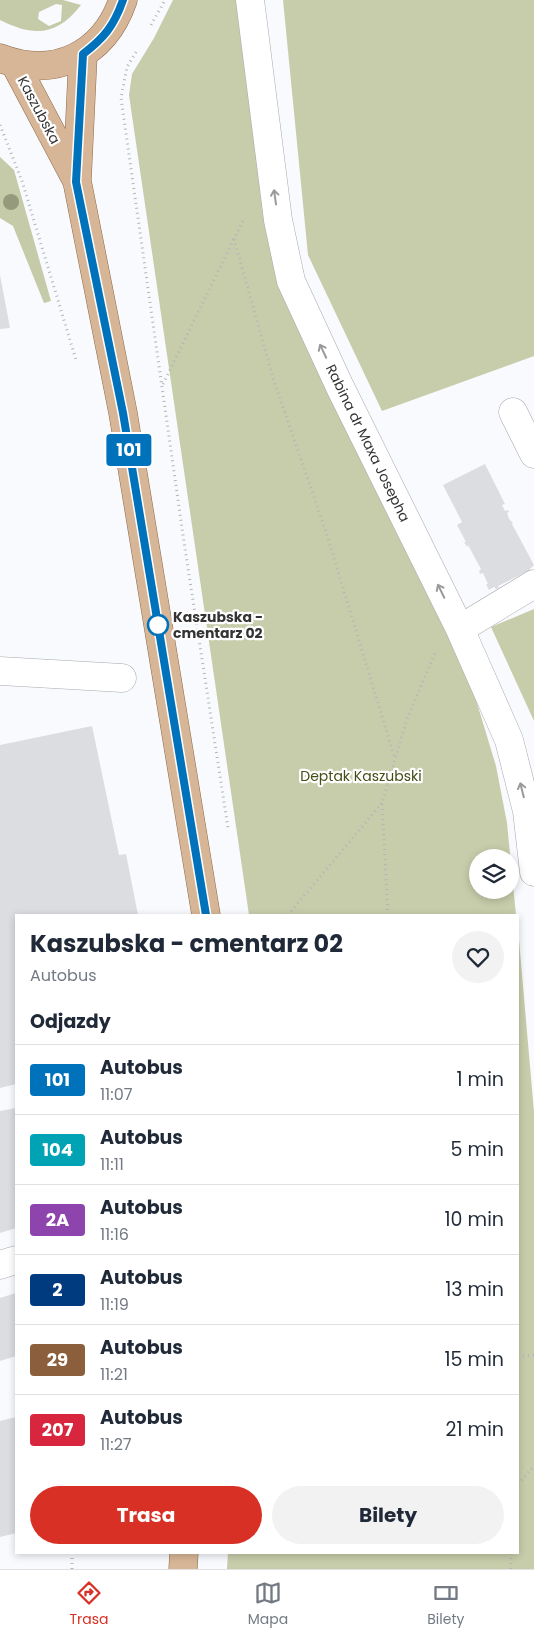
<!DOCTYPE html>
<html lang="pl">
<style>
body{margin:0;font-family:Poppins,sans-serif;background:#f2f2f3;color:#1f2937;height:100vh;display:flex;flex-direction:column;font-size:19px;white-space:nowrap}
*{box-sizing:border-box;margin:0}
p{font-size:16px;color:#747a83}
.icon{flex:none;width:28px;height:28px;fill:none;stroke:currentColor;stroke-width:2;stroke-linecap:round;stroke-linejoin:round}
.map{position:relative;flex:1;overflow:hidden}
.side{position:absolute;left:15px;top:914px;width:504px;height:640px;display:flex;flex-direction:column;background:#fff;border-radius:0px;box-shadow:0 2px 8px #0003}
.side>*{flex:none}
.badge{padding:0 10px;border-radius:4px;font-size:18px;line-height:32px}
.controls{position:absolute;left:469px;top:849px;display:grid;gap:10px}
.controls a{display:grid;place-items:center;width:50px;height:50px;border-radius:50%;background:#fff;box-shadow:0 2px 8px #0003;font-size:25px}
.map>.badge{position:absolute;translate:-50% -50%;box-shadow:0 0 0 2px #fff}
h2{padding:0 15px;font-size:19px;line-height:45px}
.round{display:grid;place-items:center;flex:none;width:52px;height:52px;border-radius:26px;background:#f2f2f3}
.headline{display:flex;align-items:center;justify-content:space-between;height:85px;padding:0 15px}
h1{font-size:24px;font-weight:700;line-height:38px}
.primary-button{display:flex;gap:10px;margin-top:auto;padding:10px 15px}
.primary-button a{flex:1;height:58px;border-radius:30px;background:#d93025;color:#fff;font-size:20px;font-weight:700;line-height:58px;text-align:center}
.primary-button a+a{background:#f2f2f3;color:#1f2937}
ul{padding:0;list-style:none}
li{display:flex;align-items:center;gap:15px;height:70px;padding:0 15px;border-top:1px solid #e0e1e3}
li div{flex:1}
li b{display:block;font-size:19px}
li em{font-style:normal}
li .badge{min-width:55px;font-weight:700;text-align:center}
.menu{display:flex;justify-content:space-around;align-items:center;height:70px;border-top:1px solid #e0e1e3;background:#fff;font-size:14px;color:#747a83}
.menu a{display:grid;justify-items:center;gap:2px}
.menu .on{color:#d93025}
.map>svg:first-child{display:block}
.green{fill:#c5caa9;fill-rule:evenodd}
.forest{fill:#c7cdab;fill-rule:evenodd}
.building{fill:#dbdde0}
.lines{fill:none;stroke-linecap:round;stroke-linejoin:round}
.minor-casing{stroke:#a7a9ac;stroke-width:29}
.major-casing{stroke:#8d6948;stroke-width:29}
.path{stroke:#b3b5b7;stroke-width:3;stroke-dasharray:1 4;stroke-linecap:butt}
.minor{stroke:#fff;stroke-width:28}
.major{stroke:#d7b697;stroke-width:28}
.tree{fill:#969a7d}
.oneway{stroke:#9a9a9a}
.line-casing{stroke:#fff;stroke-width:11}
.line{stroke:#0072bc;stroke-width:8}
.stop-dot{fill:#fff;stroke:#0072bc;stroke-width:2.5}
.labels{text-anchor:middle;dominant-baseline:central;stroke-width:4.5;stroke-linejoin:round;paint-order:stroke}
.street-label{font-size:14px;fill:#343435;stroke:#fff}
.stop-label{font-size:14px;font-weight:bold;fill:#343435;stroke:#fff;text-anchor:start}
.park-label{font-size:14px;fill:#464c15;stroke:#fff}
</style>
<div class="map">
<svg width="534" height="1569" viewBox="0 0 534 1569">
<rect width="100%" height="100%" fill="#f8fafd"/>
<path class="green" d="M0,0h63l18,5c-24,31 -47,32 -81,15zM56,4l6,1 -1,16 -12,5 -11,-7 1,-7z
M0,157l14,13 37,131 -7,2 -31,-77 -13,-8z"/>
<path class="forest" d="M173,0h68l24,223 205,457 26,86 11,57 9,92h-267l-120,-820 3,-21 22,-36zM478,858h32v32h-32z
M283,0h251v356l-152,55 -74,-156z
M534,609v112l-43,-94z
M518,928l16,184v457h-307l1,-16 290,-1z"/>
<path class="building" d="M0,275l10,53 -10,1z
M485,464l20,40 -3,1 3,6 3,-1 1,2 -2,1 2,6 4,4 -1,1 22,41 -4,4 1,3 -4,2 -1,-2 -28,14 1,2 -3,1 -2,-2 -5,3 -3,-6h2l-5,-11 -3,1 -1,-3 2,-2 -13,-24 -1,2 -3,-5h2l-9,-17 5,-3 -19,-37z
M92,726l27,129 7,-1 12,61h-122v169l-16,4v-343z
M16,1108v120l-16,5v-122z
M16,1293v63l-16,5v-63z
M16,1417v116l-16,4v-116z"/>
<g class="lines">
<g class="minor-casing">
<path id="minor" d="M250,0l28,220 13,61 49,106 120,242 49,111 18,71 7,61
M513,412l21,42
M460,629l74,-45
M0,671l122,7
M0,1265l16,-5"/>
</g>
<g class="major-casing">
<path id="major" d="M83,54l-6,127 46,232 83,502
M0,58c55,21 104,-3 123,-58
M15,64l62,117
M183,1569l1,-17"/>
</g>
<path class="path" d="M151,25l14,-25
M136,52l-9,15 -6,31 63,444 44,286
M0,125l22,56 54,179
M243,221l-9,18 39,139 54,157 68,224
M163,384l71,-145
M288,915l94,-112
M388,915l-6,-112 25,-84 28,-66
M518,1357l16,-2
M518,1484l16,-18
M72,1569v-17
M511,1569v-17"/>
<use href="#minor" class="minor"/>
<use href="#major" class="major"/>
</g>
<circle class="tree" cx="11" cy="202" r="8"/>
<defs><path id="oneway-shaft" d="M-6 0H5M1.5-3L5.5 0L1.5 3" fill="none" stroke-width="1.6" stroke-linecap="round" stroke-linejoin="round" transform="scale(1.25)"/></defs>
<g class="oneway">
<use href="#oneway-shaft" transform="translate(275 197) rotate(-98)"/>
<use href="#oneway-shaft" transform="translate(323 351) rotate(-115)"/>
<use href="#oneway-shaft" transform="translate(441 591) rotate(-116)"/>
<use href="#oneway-shaft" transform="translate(522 790) rotate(-104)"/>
</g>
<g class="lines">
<g class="line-casing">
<path id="line" d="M123,0c-9,26 -19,38 -40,54l-7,128 47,231 83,502"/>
</g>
<use href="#line" class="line"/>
</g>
<circle class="stop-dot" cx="158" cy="625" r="10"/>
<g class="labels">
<g class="street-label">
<text transform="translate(39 110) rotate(62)">Kaszubska</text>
<text transform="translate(368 443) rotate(64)">Rabina dr Maxa Josepha</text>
</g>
<g class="stop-label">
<text x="173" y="617">Kaszubska -<tspan x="173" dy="16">cmentarz 02</tspan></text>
</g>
<g class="park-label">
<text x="361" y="776">Deptak Kaszubski</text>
</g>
</g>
</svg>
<div class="controls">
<a><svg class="icon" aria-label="layers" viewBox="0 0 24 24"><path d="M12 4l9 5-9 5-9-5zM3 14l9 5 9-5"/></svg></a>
</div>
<b class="badge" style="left:129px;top:450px;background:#0072bc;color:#fff">101</b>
<section class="side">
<div class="headline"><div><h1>Kaszubska - cmentarz 02</h1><p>Autobus</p></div><a class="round"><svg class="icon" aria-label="heart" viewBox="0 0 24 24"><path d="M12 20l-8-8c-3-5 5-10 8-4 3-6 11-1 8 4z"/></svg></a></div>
<h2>Odjazdy</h2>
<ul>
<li><span class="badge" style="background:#0072bc;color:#fff">101</span><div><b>Autobus</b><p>11:07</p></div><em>1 min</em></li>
<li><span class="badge" style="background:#00a3b4;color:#fff">104</span><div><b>Autobus</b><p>11:11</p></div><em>5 min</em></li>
<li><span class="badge" style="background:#8e44ad;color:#fff">2A</span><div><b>Autobus</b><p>11:16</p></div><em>10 min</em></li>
<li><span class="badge" style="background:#003b80;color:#fff">2</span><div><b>Autobus</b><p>11:19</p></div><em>13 min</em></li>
<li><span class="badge" style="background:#8b5e3c;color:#fff">29</span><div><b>Autobus</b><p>11:21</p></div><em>15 min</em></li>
<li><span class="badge" style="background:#d7263d;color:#fff">207</span><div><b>Autobus</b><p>11:27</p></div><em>21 min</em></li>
</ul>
<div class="primary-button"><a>Trasa</a><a>Bilety</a></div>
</section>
</div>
<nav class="menu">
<a class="on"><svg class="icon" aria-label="directions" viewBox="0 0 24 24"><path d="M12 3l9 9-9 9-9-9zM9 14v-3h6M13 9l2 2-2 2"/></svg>Trasa</a>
<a><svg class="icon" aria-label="map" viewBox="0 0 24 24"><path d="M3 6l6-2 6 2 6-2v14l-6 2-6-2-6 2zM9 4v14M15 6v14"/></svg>Mapa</a>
<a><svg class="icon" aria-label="tickets" viewBox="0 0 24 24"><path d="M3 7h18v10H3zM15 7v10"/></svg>Bilety</a>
</nav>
